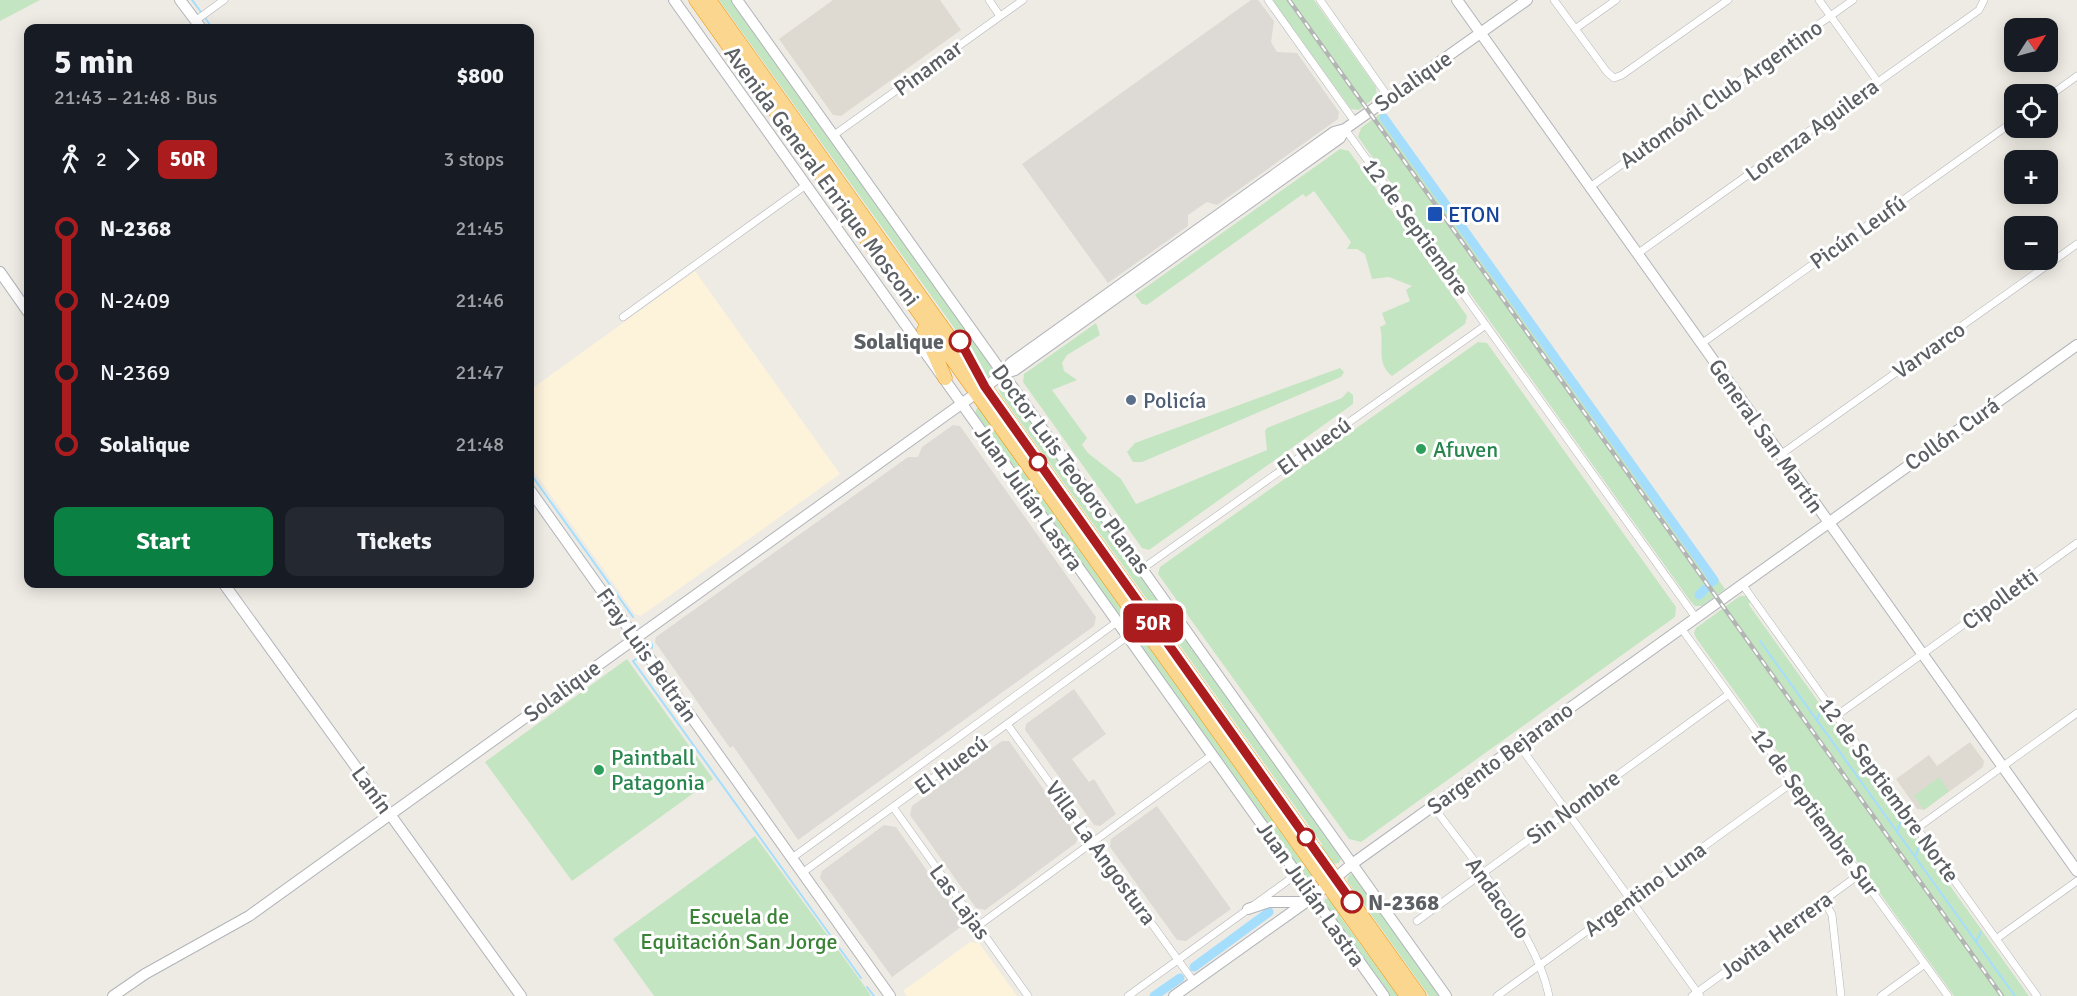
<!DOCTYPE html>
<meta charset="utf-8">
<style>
body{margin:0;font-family:Signika,sans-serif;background:#242831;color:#f1f3f6;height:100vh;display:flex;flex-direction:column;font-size:22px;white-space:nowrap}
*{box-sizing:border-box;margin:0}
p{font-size:20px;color:#9ea1a6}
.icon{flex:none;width:33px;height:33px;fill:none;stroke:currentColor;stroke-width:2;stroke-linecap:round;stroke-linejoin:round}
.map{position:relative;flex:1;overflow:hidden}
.drawer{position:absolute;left:24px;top:24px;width:510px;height:564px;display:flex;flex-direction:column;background:#171b24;border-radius:12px;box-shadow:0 3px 15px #0003}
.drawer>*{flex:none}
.badge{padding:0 12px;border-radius:9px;font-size:21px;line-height:39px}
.needle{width:39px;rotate:54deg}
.controls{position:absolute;left:2004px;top:18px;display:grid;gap:12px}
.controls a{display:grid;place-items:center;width:54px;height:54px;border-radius:12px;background:#171b24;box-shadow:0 3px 15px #0003;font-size:30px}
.map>.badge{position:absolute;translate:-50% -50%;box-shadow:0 0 0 3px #fff}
.legs{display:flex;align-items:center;gap:9px;height:66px;padding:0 30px;font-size:20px}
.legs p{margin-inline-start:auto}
.summary{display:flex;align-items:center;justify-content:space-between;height:102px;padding:0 30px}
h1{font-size:33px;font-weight:700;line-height:45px}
.button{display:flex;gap:12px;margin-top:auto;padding:12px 30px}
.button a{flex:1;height:69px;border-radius:12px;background:#0b8043;color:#fff;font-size:24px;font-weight:700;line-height:69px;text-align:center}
.button a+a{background:#242831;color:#f1f3f6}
ul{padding:0 30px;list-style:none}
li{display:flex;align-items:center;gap:21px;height:72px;font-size:22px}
li i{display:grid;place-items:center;width:9px;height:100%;margin:0 8px;background:currentColor}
li i::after{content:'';width:15px;height:15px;margin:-8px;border:4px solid;border-radius:50%;background:#171b24}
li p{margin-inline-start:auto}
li:first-child i{background:linear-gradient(#0000 50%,currentColor 0)}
li:last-child i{background:linear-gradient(currentColor 50%,#0000 0)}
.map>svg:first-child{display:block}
.commercial{fill:#fdf2da}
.industrial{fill:#dddad6}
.education{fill:#dedad2}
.green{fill:#c4e5c1}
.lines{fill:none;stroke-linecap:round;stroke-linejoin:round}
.stream{stroke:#a5defd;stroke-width:2}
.canal{stroke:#a5defd;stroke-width:9}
.street-casing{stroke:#b2b5b9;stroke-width:8}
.secondary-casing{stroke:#b1b4b9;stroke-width:12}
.highway-casing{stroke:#ee9204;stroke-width:15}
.street{stroke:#fff;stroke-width:7}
.secondary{stroke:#fff;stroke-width:10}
.highway{stroke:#fbd68f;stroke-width:14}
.rail-casing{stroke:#b3b4b4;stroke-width:4.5}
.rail{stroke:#fff;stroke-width:2;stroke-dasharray:7;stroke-linecap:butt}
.line-1-casing{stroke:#fff;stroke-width:14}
.line-1{stroke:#ab1c1f;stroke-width:9}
.transit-dot{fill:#1a4fb4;stroke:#fff;stroke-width:2}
.stop-1-dot{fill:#fff;stroke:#ab1c1f;stroke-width:3}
.service-dot{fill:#5c6f8a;stroke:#fff;stroke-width:2}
.leisure-dot{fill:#2e9e5b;stroke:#fff;stroke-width:2}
.labels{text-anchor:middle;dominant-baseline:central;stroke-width:6;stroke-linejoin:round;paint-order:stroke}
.street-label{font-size:22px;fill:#5c6064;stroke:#fff}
.transit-label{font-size:22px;fill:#164399;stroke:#fff;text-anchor:start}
.stop-label{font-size:22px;font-weight:bold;fill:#5c6064;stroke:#fff;text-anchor:end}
.service-label{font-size:22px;fill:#4e5e75;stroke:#fff;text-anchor:start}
.leisure-label{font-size:22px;fill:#27864d;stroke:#fff;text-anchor:start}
.park-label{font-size:22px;fill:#398236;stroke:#fff}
</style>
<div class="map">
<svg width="2077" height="996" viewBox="0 0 2077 996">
<rect width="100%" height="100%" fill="#eeebe4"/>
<path class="commercial" d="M695,271l145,203 -199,142 -6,-2 -105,-148v-76z
M970,942l9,1 38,53h-110l-4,-5z"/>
<path class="industrial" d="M1251,0h7l16,21 -3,21 6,10 20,1 42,59 -1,7 -121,86 -10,-3 -19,13v11l-80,57 -86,-119z
M953,425l7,1 136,191 -2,9 -296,214 -65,-94 -3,2 -75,-106 1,-5 252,-180h10l4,-10z
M1074,689l32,45 -34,25 17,23 5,-3 22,35 -16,12 -6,-1 -69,-95 1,-6z
M1002,741h7l69,96 -2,6 -91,67 -9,-2 -66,-93 2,-9z
M1157,806l74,103 -45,32 -9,-1 -67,-93 1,-8z
M884,825l12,2 69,97 -73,53 -72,-99 2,-7z"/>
<path class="education" d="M833,0h107l21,30 -120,86 -8,-1 -54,-76z
M1970,742l14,19 -1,6 -59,43 -7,-1 -21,-30 33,-24 8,11z"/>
<path class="green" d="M0,0h40l-40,21z
M719,0h13l261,365 2,5 -3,6 -7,1 -13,-15 1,-8z
M1272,0h42l62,87 1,9 -18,14 -8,-1z
M1384,111l341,478 -23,17h-7l-4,-4 -333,-465 3,-9z
M1340,149l9,2 118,165 -2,8 -73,52c-17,-13 -7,-32 -12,-49l6,-3 -4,-11 28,-12 -4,-11 6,-4 -23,-9 -17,2 -7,-25 -8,-5h-10l4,-7 -37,-51 -8,6 -3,-3 -156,111 -5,-1 -7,-9z
M1096,323l4,12 -33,20 -5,8 2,8 13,9 -25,10 35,48 -5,7 6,8 33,26 15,25 131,-54 -2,-19 2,-3 75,-30 6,-7 5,4v9l-204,146 -7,-2 -119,-166 1,-8z
M1478,342l9,1 189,264 -1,10 -314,225 -12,-3 -191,-265 2,-7z
M1340,368l4,4 -3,5 -199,85h-9l-6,-10 8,-9z
M1003,386h4l334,472 -2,5 -6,1 -12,-14 1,-6 -321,-449 -2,-5z
M977,408h4l14,17 -1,5 319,447 -1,5h-3l-334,-468z
M1740,596h7l3,4 -1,5 280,391h-75l-258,-358 -2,-5 2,-5z
M627,659l86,120 -141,102 -87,-119z
M1939,777l10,14 -25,19 -10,-14z
M755,836l108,148 8,12h-217l-41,-57z
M1350,874l6,2 85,120h-12l-81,-114 -1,-3z
M1330,897l11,14 -1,5 58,80h-9l-65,-92 1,-5z"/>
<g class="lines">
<path class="stream" d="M192,0l9,12
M206,19l6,9
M530,473l103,144
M1714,580l3,4
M1760,641l255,355
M652,644v4
M640,657l-7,4 228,317
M1817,721l4,-12
M1897,832l4,-11
M1915,857l4,-10
M1976,942l5,-10
M867,987l7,9"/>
<path class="canal" d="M1384,118l330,462 -5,4
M1699,595l6,-6
M1194,967l75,-55
M1154,996l26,-18"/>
<g class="street-casing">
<path id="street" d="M989,0l11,16
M1268,0l87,122
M1320,0l69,98
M1554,0l53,72 7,6 8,-3 106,-75
M1819,0l59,82
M195,21l29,-21
M1575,29l41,-29
M2048,97l29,-21
M1345,129l351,489
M834,135l189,-135
M1590,187l263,-187
M1637,254l342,-244 5,-10
M623,317l183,-132
M1701,344l313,-223
M1780,455l297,-211
M1142,569l344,-244
M1742,584l295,412
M1681,628l267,368
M1836,716l241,-173
M1007,724l187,258
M1519,745l181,251
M1433,806c39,54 103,125 116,190
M893,807l135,189
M1917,828l160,-115
M792,858l325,-236
M802,873l326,-237
M1824,900l8,15 9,81
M1417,921l312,-227
M978,926l234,-171
M1996,939l81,-58
M1128,996l169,-122
M1497,996l296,-214
M1692,996l168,-122
M1881,996l44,-32"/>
</g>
<g class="secondary-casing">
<path id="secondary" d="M180,0l21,28
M674,0l710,996
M737,0l709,996
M1457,0l620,871
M0,272l28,40
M1003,374l8,-11 323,-231 11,-3 182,-129
M530,490l360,506
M224,584l297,412
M1248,909l21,-7h36
M113,996l32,-22 104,-58 754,-542 12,-4 325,-232 5,-9
M1174,996l139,-99 39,-33 725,-519"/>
</g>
<g class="highway-casing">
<path id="highway" d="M696,0l711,996
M709,0l710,996
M924,330l21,48"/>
</g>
<use href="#street" class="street"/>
<use href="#secondary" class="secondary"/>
<use href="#highway" class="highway"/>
<g class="rail-casing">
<path id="rail" d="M1289,0l713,996"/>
</g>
<use href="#rail" class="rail"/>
</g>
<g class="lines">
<g class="line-1-casing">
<path id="line-1" d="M960,341l25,46 367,515"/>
</g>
<use href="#line-1" class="line-1"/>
</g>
<rect class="transit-dot" x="1427" y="206" width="16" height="16" rx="3"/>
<g class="stop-1-dot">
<circle cx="960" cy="341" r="10"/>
<circle cx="1038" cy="462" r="8"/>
<circle cx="1306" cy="837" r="8"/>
<circle cx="1352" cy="902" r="10"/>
</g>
<circle class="service-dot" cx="1131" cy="400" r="6"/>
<g class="leisure-dot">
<circle cx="1421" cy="449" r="6"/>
<circle cx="599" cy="770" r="6"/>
</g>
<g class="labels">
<g class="street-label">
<text transform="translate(928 68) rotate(-36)">Pinamar</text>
<text transform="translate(1413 81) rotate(-35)">Solalique</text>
<text transform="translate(1721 94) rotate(-35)">Automóvil Club Argentino</text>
<text transform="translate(1812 130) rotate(-36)">Lorenza Aguilera</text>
<text transform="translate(822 176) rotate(54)">Avenida General Enrique Mosconi</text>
<text transform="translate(1416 227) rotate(54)">12 de Septiembre</text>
<text transform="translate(1858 232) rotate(-35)">Picún Leufú</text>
<text transform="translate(1929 350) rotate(-35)">Varvarco</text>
<text transform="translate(1952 434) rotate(-35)">Collón Curá</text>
<text transform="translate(1766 436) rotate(55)">General San Martín</text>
<text transform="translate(1314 446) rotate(-35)">El Huecú</text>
<text transform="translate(1071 469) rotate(54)">Doctor Luis Teodoro Planas</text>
<text transform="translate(1029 498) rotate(55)">Juan Julián Lastra</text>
<text transform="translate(2000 599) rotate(-36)">Cipolletti</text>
<text transform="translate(647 655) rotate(55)">Fray Luis Beltrán</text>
<text transform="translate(562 691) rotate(-36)">Solalique</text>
<text transform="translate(1500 758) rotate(-36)">Sargento Bejarano</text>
<text transform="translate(951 765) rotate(-36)">El Huecú</text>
<text transform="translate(372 790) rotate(54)">Lanín</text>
<text transform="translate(1889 790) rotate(54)">12 de Septiembre Norte</text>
<text transform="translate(1573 807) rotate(-36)">Sin Nombre</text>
<text transform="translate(1815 812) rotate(54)">12 de Septiembre Sur</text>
<text transform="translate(1101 853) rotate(54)">Villa La Angostura</text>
<text transform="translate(1645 889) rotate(-36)">Argentino Luna</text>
<text transform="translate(1311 894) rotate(55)">Juan Julián Lastra</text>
<text transform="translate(1498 898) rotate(55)">Andacollo</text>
<text transform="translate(960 902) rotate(54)">Las Lajas</text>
<text transform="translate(1776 935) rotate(-36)">Jovita Herrera</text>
</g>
<g class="transit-label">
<text x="1448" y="214">ETON</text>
</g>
<g class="stop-label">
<text x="944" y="341">Solalique</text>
<text x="1368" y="902" text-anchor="start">N-2368</text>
</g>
<g class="service-label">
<text x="1143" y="400">Policía</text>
</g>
<g class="leisure-label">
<text x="1433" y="449">Afuven</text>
<text x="611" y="757">Paintball<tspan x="611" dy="25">Patagonia</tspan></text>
</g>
<g class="park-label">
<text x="739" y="916">Escuela de<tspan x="739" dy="25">Equitación San Jorge</tspan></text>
</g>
</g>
</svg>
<div class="controls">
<a><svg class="needle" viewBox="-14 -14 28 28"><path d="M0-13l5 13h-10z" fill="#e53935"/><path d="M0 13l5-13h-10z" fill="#9ea1a6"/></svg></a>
<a><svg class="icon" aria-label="locate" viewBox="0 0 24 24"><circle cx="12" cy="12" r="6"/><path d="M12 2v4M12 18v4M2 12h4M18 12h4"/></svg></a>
<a>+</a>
<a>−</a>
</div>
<b class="badge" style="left:1153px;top:623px;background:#ab1c1f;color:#fff">50R</b>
<section class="drawer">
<div class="summary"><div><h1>5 min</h1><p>21:43 – 21:48 · Bus</p></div><b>$800</b></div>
<div class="legs"><svg class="icon" aria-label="walk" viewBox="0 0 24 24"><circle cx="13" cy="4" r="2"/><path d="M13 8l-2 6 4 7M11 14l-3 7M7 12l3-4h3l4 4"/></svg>2<svg class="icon" aria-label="forward" viewBox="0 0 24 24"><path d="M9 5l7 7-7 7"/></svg><b class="badge" style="background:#ab1c1f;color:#fff">50R</b><p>3 stops</p></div>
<ul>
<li><i style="color:#ab1c1f"></i><b>N-2368</b><p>21:45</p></li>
<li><i style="color:#ab1c1f"></i><span>N-2409</span><p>21:46</p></li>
<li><i style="color:#ab1c1f"></i><span>N-2369</span><p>21:47</p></li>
<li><i style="color:#ab1c1f"></i><b>Solalique</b><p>21:48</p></li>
</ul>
<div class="button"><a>Start</a><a>Tickets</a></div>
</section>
</div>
